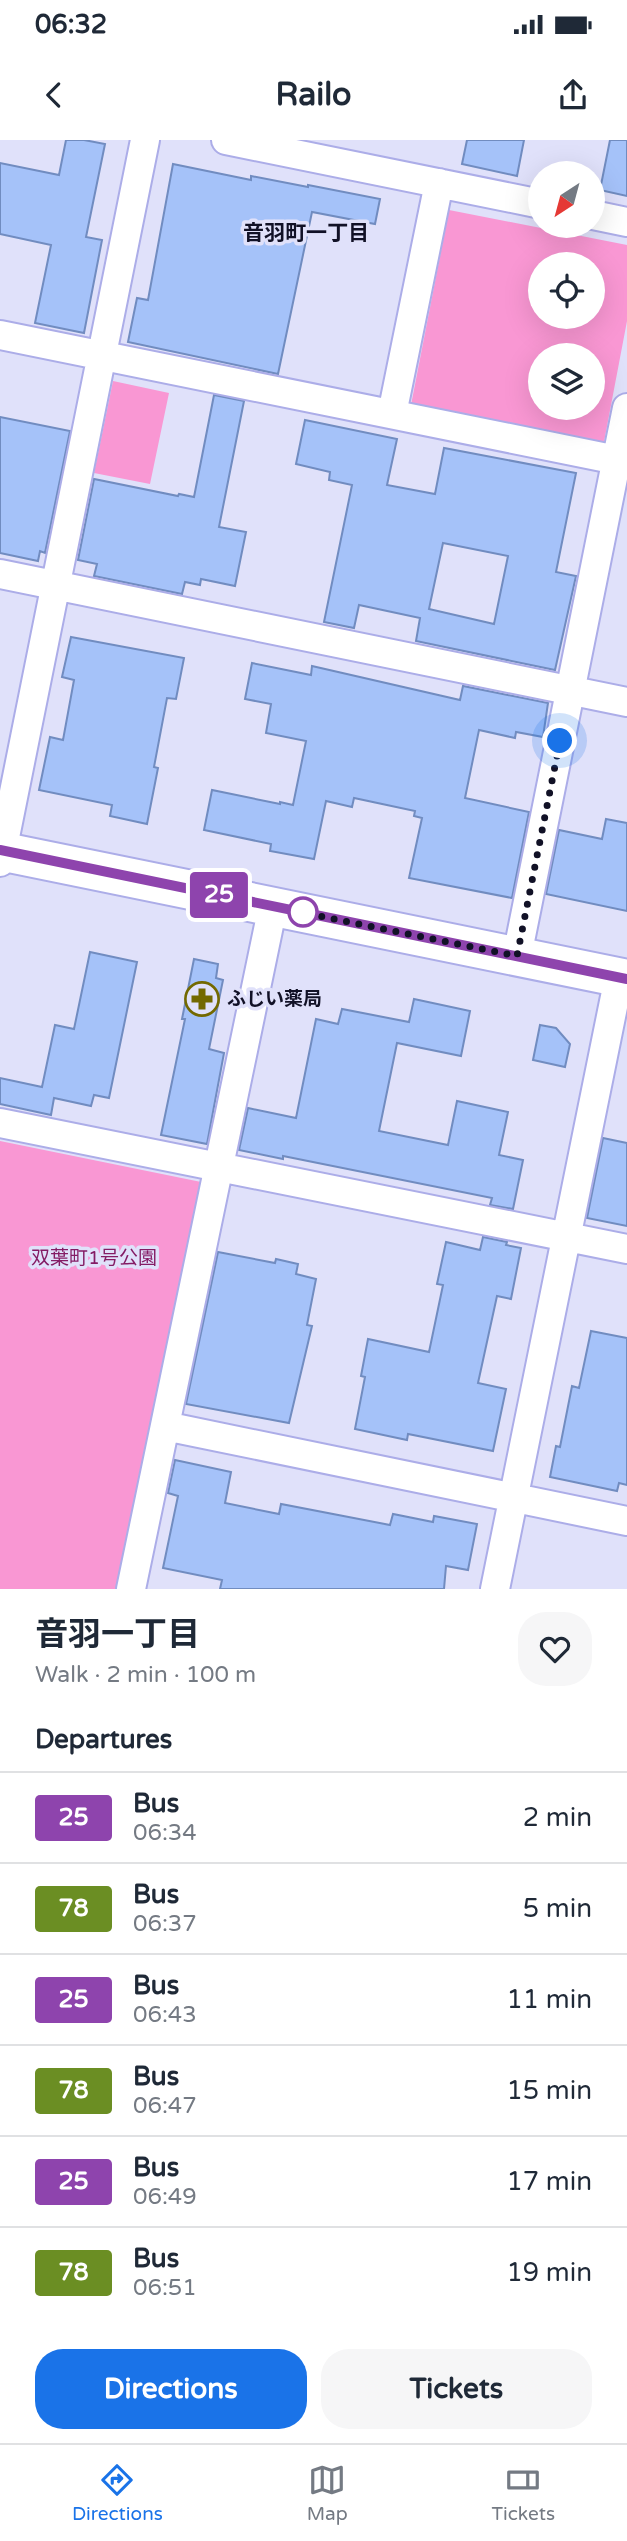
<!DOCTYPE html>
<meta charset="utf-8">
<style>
body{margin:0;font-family:"Varela Round","Noto Sans JP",sans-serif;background:#f6f6f7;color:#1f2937;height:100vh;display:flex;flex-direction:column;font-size:26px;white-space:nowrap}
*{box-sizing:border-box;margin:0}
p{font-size:23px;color:#747a83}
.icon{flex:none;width:38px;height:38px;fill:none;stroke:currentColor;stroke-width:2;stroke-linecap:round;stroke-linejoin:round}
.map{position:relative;height:1449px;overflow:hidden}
.details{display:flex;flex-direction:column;background:#fff;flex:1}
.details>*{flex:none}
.badge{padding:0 14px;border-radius:5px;font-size:24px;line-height:46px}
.needle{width:46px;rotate:216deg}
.tools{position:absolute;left:528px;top:21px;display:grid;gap:14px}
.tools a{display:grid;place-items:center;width:77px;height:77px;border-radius:50%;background:#fff;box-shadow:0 7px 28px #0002;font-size:35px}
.you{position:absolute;width:35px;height:35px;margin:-18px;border:5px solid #fff;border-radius:50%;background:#1a73e8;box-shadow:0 0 0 10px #1a73e833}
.map>.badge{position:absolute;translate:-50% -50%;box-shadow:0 0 0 4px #fff}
h2{padding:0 35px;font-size:26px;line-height:63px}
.round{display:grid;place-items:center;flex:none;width:74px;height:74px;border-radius:28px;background:#f6f6f7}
.overview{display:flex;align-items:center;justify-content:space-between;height:119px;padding:0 35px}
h1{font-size:33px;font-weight:700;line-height:52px}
.cta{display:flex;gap:14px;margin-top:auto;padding:14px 35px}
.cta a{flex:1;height:80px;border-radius:28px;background:#1a73e8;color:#fff;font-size:28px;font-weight:700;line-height:80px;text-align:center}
.cta a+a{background:#f6f6f7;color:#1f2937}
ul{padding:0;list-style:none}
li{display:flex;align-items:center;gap:21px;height:91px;padding:0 35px;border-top:2px solid #e0e1e3}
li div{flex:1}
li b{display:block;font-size:26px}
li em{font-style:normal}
li .badge{min-width:77px;font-weight:700;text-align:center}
.status{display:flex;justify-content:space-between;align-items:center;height:49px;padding:0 35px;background:#fff;direction:ltr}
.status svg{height:19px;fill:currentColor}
header{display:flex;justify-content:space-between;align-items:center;height:91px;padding:0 35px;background:#fff;font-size:32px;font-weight:700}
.dock{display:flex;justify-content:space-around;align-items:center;height:98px;border-top:2px solid #e0e1e3;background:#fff;font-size:19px;color:#747a83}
.dock a{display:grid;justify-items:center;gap:4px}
.dock .selected{color:#1a73e8}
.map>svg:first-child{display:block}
.green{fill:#f997d3;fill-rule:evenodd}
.building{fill:#a5c2f9;stroke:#718cc0;stroke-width:2;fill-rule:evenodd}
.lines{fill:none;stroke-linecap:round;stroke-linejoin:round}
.street-casing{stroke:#acade8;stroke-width:32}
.secondary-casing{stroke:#acade8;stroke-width:42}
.street{stroke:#fff;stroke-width:28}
.secondary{stroke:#fff;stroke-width:38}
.line-casing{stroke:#fff;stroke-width:16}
.line{stroke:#8e44ad;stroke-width:10}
.walk{stroke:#111126;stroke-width:7;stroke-dasharray:0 12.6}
.stop-dot{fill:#fff;stroke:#8e44ad;stroke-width:3.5}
.labels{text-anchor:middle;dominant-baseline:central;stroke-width:7;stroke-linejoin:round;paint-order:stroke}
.poi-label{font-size:19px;font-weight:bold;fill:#111126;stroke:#e0e1fa;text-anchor:start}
.park-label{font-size:19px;fill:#841c65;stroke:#e0e1fa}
.neighbourhood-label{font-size:21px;font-weight:bold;fill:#111126;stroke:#e0e1fa}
</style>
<div class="status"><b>06:32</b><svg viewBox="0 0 49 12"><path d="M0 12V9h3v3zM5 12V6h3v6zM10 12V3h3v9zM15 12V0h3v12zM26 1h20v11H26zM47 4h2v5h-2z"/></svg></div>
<header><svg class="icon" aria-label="back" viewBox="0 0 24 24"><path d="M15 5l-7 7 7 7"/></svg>Railo<svg class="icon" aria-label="share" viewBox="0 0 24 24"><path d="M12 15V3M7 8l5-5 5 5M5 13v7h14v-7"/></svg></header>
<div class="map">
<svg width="627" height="1449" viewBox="0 0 627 1449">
<rect width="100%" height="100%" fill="#e0e1fa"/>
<path class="green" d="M449,70l178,35v76l-23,121 -193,-37zM541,124h52v53h-52zM541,215h52v53h-52z
M113,241l56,12 -19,91 -56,-11z
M0,1001l206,42 -82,406h-124z"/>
<path class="building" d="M66,0h18l21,4 -19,93 16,3 -18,93 -49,-10 16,-78 -51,-11v-71l59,12z
M467,0h57l-7,36 -55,-12z
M610,0h17v56l-27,-6z
M173,24l78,16v-4l57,11v-2l72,14 -5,25 -63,-12 -34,162 -150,-32 9,-44 11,2z
M214,255l30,6 -25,126 27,5 -11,54 -34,-7 -1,6 -15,-3 -3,12 -88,-18 3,-12 -19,-4 16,-81 84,17 1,-2 15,3z
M0,277l70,14 -25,122 -5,-2 -2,10 -38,-8z
M305,280l92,19 -10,46 48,9 9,-46 132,25 -20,99 20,4 -21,94 -139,-29 4,-23 -61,-13 -5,23 -30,-6 28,-137 -23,-5 1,-8 -34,-8zM443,403l65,13 -14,68 -65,-15z
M71,497l113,21 -8,41 -9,-1 -13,69 4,1 -11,56 -37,-8 2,-11 -73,-15 11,-53 13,3 11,-60 -12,-3z
M252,523l59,12 1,-9 148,34 3,-14 85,17 -5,34 -27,-5 -1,6 -36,-8 -14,68 64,14 -17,86 -103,-20 13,-60 -8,-2 1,-5 -61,-13 -2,9 -26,-6 -12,58 -44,-8 1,-7 -67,-14 8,-40 68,14v-2l13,3 13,-64 -40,-8 5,-29 -26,-5z
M606,679l21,4v88l-81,-17 13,-64 43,9z
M90,812l47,10 -28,136 -15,-3 -3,11 -37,-8 -3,17 -51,-11v-26l42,9 13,-62 19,4z
M194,819l24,5 -2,14 7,2 -14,69 15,4 -17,91 -46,-9 24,-116h-3z
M414,859l56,12 -9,45 -64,-13 -18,88 69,14 9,-44 51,11 -9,43 24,5 -10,49 -23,-4 2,-7 -209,-42v3l-44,-9 9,-42 48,10 20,-99 22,5 4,-15 67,13z
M540,885l16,3 14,16 -5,23 -32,-7z
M603,998l24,5v83l-40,-8z
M483,1097l24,5 -1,3 15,3 -10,51 -14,-3 -19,87 28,6 -13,62 -85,-17 -1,6 -52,-11 10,-52 -4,-1 7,-37 61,13 14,-67 -6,-1 9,-42 34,8z
M218,1112l57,11 1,-4 22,5 -2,10 20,5 -9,46 5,1 -23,97 -103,-19z
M591,1191l36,7v147l-8,-2 -2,8 -67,-14 6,-31 4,1 12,-61 7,2z
M175,1320l56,12 -6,31 54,11 2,-10 109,21 3,-11 40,8 1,-6 43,8 -9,46 -22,-4 -2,23h-224l2,-9 -59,-12 15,-72 -10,-3z"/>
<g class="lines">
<g class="street-casing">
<path id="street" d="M226,0l315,64
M593,75l34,7
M0,195l627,127
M392,274l47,-231
M0,434l627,128
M0,722l145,-722
M517,816l110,-548
M0,983l627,126
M165,1286l462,95
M131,1449l142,-683
M495,1449l124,-612"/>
</g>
<g class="secondary-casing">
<path id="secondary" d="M0,711l627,128"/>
</g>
<use href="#street" class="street"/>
<use href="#secondary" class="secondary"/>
</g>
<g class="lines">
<g class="line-casing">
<path id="line" d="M0,710l627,129"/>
</g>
<use href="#line" class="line"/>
<path class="walk" d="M303,772h-3l217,44 43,-215"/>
</g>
<defs>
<g id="pharmacy-ring" transform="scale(1.75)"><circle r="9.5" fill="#e0e1fa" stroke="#736900" stroke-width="1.5"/><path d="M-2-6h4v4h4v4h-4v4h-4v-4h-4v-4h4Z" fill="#736900"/></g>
</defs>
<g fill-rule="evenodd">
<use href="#pharmacy-ring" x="202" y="859"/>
</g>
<circle class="stop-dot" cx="303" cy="772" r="14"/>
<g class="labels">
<g class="poi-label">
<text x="227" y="859">ふじい薬局</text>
</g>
<g class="park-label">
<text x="94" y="1118">双葉町1号公園</text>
</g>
<g class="neighbourhood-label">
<text x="306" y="93">音羽町一丁目</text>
</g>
</g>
</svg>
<div class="tools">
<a><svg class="needle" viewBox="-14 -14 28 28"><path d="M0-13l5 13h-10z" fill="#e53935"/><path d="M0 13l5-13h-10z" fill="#747a83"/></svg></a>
<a><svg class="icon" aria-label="locate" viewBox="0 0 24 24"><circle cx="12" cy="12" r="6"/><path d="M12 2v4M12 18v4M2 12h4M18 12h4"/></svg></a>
<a><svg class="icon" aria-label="layers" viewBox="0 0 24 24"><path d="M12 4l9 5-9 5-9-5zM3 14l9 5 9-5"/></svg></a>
</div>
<div class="you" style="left:560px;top:601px"></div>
<b class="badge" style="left:219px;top:755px;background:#8e44ad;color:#fff">25</b>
</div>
<section class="details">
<div class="overview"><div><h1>音羽一丁目</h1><p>Walk · 2 min · 100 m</p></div><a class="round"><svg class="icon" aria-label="heart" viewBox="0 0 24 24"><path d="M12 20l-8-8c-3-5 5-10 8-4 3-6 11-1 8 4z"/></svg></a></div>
<h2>Departures</h2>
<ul>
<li><span class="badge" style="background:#8e44ad;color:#fff">25</span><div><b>Bus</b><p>06:34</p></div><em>2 min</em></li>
<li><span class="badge" style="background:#6b8e23;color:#fff">78</span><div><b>Bus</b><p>06:37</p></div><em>5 min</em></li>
<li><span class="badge" style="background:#8e44ad;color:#fff">25</span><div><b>Bus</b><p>06:43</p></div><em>11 min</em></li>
<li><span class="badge" style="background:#6b8e23;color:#fff">78</span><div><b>Bus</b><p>06:47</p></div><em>15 min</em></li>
<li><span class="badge" style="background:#8e44ad;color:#fff">25</span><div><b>Bus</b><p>06:49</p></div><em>17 min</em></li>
<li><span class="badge" style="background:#6b8e23;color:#fff">78</span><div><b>Bus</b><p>06:51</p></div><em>19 min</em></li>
</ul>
<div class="cta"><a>Directions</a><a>Tickets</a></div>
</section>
<nav class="dock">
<a class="selected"><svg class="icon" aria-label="directions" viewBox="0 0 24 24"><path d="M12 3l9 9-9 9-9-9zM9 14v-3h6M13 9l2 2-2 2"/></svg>Directions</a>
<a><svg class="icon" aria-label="map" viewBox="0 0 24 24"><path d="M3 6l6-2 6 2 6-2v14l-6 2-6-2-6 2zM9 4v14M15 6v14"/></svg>Map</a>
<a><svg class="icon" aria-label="tickets" viewBox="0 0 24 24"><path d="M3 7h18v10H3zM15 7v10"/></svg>Tickets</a>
</nav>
